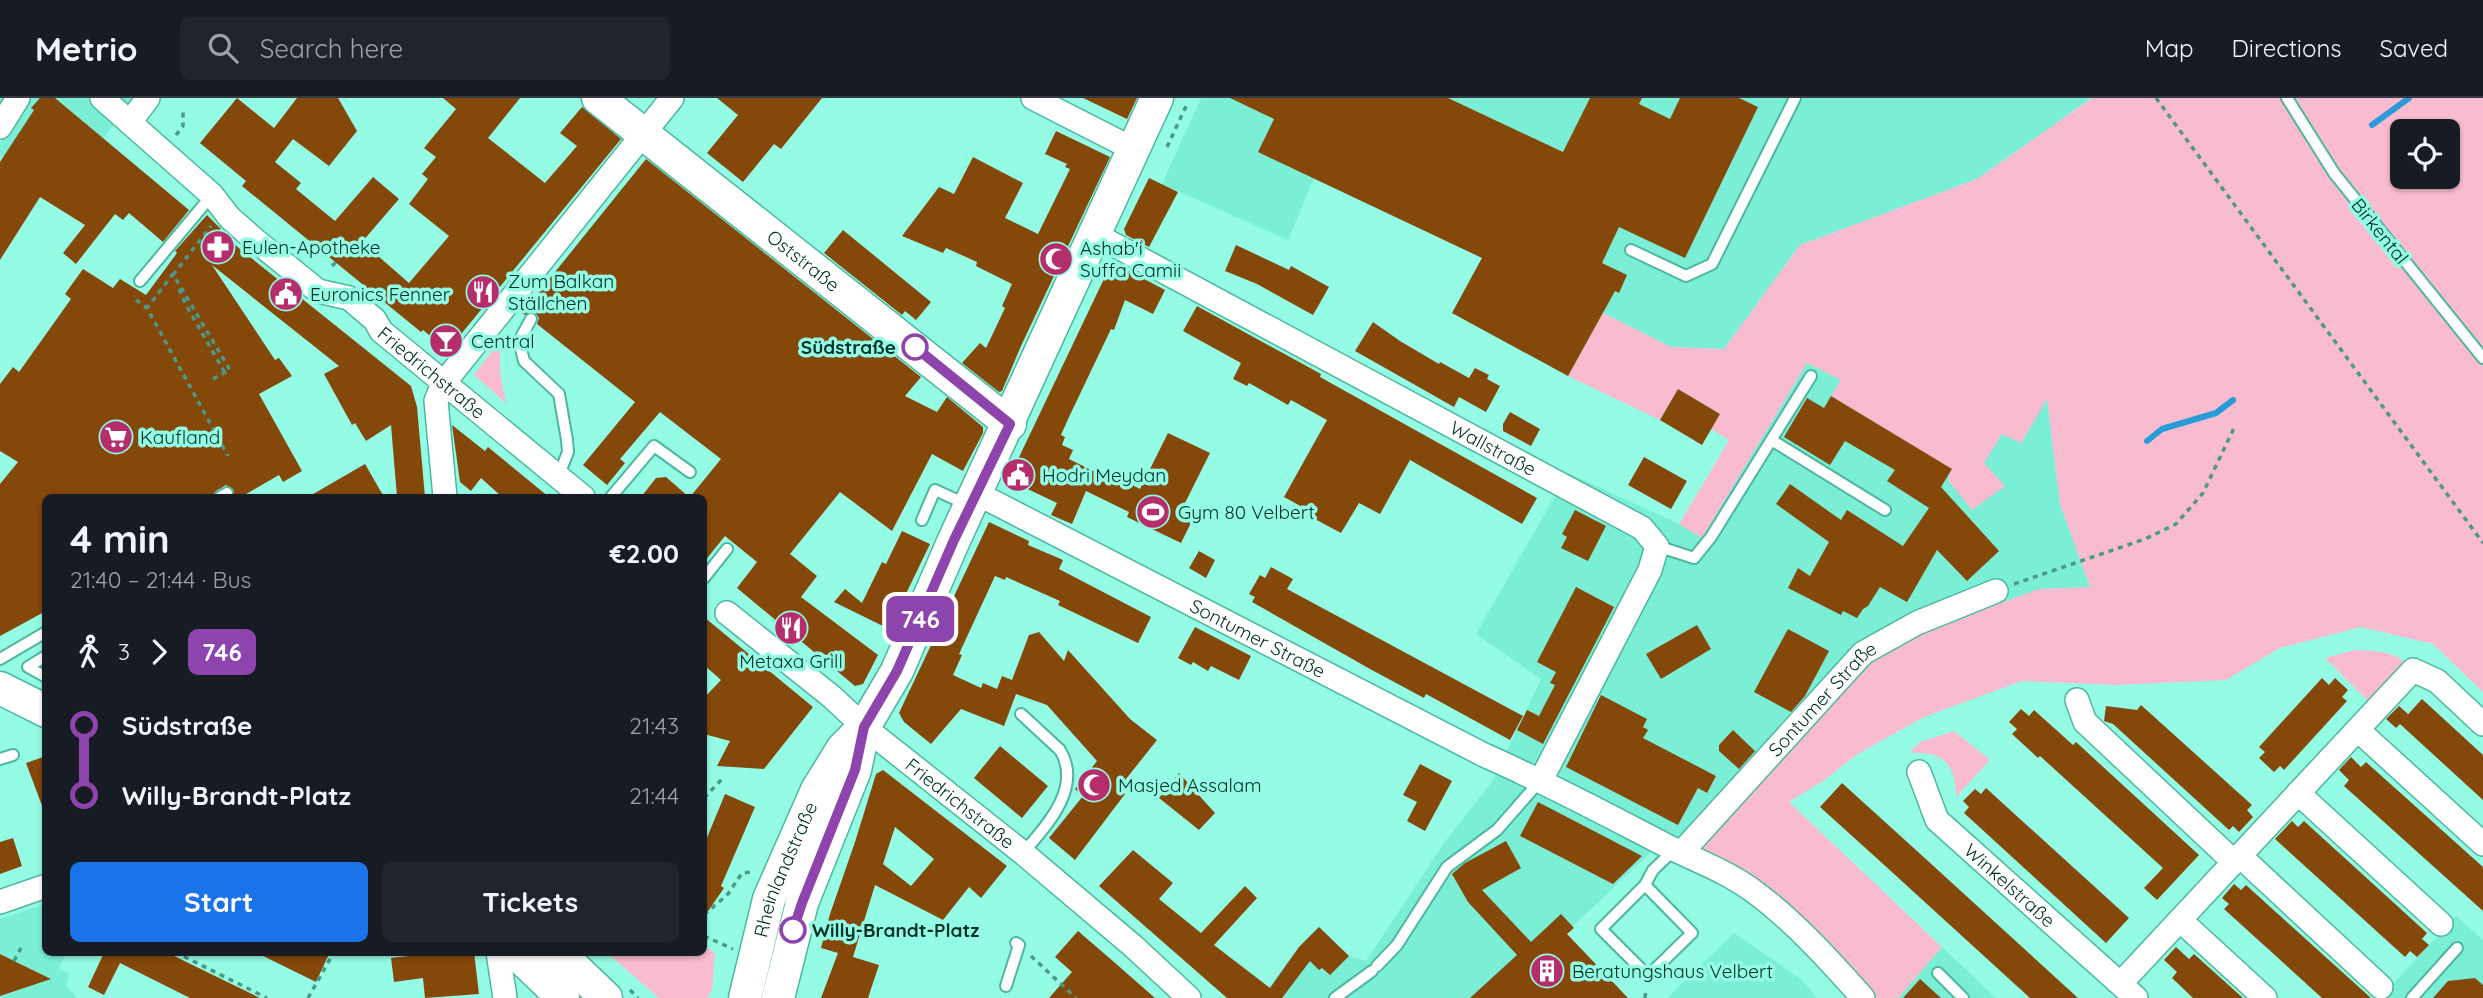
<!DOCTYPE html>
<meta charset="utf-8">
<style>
body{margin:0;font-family:Quicksand,sans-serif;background:#20242c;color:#f1f3f6;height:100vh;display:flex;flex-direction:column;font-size:26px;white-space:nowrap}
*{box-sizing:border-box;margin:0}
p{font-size:23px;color:#9ea1a6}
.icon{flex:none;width:38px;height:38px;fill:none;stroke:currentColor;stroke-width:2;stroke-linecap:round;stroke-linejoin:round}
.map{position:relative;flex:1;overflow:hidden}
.drawer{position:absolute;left:42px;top:396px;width:665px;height:462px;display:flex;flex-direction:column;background:#171b24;border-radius:10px;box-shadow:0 2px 5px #0004}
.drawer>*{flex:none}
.badge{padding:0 14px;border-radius:10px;font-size:24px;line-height:46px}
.fabs{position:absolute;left:2390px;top:21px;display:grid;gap:14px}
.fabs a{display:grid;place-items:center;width:70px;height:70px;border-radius:10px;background:#171b24;box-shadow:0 2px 5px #0004;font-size:35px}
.map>.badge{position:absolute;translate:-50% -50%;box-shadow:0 0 0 4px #fff}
.legs{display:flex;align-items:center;gap:10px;height:77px;padding:0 28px;font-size:23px}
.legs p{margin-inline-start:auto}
.head{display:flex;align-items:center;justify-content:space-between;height:119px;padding:0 28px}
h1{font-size:38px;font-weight:800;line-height:52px}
.primary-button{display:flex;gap:14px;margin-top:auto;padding:14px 28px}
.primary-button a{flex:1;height:80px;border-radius:10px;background:#1a73e8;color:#fff;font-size:28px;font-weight:800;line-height:80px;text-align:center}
.primary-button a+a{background:#20242c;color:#f1f3f6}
ul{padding:0 28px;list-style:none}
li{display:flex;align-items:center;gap:24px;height:70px;font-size:26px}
li i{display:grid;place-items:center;width:10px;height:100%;margin:0 9px;background:currentColor}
li i::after{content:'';width:18px;height:18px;margin:-9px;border:5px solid;border-radius:50%;background:#171b24}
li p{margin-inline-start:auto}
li:first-child i{background:linear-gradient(#0000 50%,currentColor 0)}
li:last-child i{background:linear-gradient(currentColor 50%,#0000 0)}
header{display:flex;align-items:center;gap:42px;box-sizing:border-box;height:98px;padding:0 35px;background:#171b24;border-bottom:2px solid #363941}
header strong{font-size:33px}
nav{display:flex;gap:38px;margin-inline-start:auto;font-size:24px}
.search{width:490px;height:63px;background:#20242c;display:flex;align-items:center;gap:18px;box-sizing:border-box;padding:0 24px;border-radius:10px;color:#9ea1a6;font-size:26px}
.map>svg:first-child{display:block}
.built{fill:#7befd6}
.green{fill:#f9bbcf;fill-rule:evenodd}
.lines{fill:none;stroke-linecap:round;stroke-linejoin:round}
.stream{stroke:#289cd9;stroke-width:6}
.building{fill:#85480b;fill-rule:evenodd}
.service-casing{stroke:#4cb7a1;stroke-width:14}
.minor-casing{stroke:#4cb7a1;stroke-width:26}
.secondary-casing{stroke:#4cb7a1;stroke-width:35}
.path{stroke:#4c9988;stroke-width:3.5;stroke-dasharray:5 5;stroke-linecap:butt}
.service{stroke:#fff;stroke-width:10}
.minor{stroke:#fff;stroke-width:23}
.secondary{stroke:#fff;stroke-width:32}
.line-1-casing{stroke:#fff;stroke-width:16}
.line-1{stroke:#8e44ad;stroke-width:10}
.stop-1-dot{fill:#fff;stroke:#8e44ad;stroke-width:3.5}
.labels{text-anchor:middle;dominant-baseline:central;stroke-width:7;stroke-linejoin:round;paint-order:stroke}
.street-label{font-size:19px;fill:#003027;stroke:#94fce4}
.poi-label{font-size:19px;fill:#003027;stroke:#94fce4;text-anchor:start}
.stop-label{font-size:19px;font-weight:bold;fill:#003027;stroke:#94fce4;text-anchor:end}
</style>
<header>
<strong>Metrio</strong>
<div class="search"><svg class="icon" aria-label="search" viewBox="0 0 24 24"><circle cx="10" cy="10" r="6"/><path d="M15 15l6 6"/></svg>Search here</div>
<nav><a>Map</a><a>Directions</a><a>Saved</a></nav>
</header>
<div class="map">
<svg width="2483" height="900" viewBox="0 0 2483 900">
<rect width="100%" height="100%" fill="#94fce4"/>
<path class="built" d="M0,0h134l-61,80 -30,2 -43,-24v-12l11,-21 -11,-7z
M1201,0h891l-115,81 -177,66 -76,104 -53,-2 -68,-34 -35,63 -116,-63 30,-56 -168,-79 -26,62 -126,-56z
M1807,265l35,17 -10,16 120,73 32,-6 18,-29 19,9 26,-46 13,107 30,83 -51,2 -92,34 -252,225 -26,-13 -172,163h-236l38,-51 20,-20 30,29 17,5 78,-118 48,-61 49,-103 -65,-45 92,-161 111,51 23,13z
M45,806l1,48h21l-9,17 11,4 -3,12 11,13h-77v-79z
M2456,818l27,24v58h-103z
M1734,835l68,47 15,18h-150z
M1942,849l54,51h-98z"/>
<path class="green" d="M2092,0h391v594l-50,-48 -72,-17 -81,21 -54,32 -110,5 -94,-4 -98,36 -68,38 -30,24 -37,23 153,145 -44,51h-24l-52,-58 -127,-92 176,-193 76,-32 92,-34 51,-2 -30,-83 -13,-105 -26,44 -19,-9 -18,29 21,23 -33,24 -24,-30 3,-11 -120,-73 10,-16 -34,-17 -105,175 -23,-14 50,-84 -18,-11 9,-15 -42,-25 -18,31 -92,-44 35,-63 68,34 53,2 76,-104 177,-66zM2403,33h45v46h-45z
M502,239c-4,25 -2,44 5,67l-33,-29z
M2354,552c17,1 40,0 52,14l-37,38 -44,-44z
M1954,633l36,29 -34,37c0,-33 -13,-46 -47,-44l11,-11z
M704,848l11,7 -3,37 -5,8h-48l-53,-46h98z"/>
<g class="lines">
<path class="stream" d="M2372,27l37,-27
M2147,343l15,-12 54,-16 17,-13"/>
</g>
<path class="building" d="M40,0h15l134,112 -26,32 -34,-29 -6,7 -8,-6 -39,50 -13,-11 22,-28 -45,-28 -40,63v-98l34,-52 -3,-2z
M237,0l37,30 23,-30h41l19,33 -28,35 -36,-27 -18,23 26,21 -5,6 39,32 38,-44 26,22 -37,43 47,41 40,-47 -40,-32 19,-25 -6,-5 14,-17 -12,-9 32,-39 -13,-11h77l-32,40 57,45 32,-37 -17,-13 22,-26 39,32 -173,211 -25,-20 -2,2 -179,-146 4,-5 -46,-38z
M717,0h105l-41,51 -7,-5 -31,38 -36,-29 31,-38z
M1083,0h54l-10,21z
M1230,0h218l115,54 27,-54h52l-3,6 31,15 10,-21h59l19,9 -73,151 -66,-31 -17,36 25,12 -8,18 -4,-2 -47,85 -116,-63 30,-55 -224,-106 16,-33z
M1056,33l54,26 -89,189 -19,45 -3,1 -37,-29 18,-20 6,5 19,-40 -3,-2 10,-22 -36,-18 1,-4 -31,-14 -3,5 -41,-17 37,-49 15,7 19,-37 50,26 -18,35 33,16 32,-65 -5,-2 2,-3 -22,-10z
M646,61l275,218 -16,19 32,16 10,-15 36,30v6l-20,38 -31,-17 -40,77 -52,-39 -50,62 27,22 -16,21 77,58 -15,29 -8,2 -118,-98 20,-26 -32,-26 -21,26v-65h-14l31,-38 -61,-47 -40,47 5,4 -18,22 -24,-20 52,-63 -98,-78 2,-6 -4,-6 -5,-1 -5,4 -3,-2z
M1149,80l29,14 -29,55 -23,-12 -2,-6z
M207,117l14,14 -2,2 21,18 171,137 6,21 8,90h-28l-6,-72 -25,16 -11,-18 -3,2 -28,-51 15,-8 -127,-101 63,95 4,-2 13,18 -33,18 43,77 -19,11 -4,-7 -38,22h-7l-1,-8 -7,-4 -10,6 -4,6h-166v114l-46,25v-152l18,-22 -18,-11v-67l13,-17 6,5 52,-73 -6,-5 18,-25 30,19 7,-9 26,16 31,-42 -2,-2z
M843,132l88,72 -15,18 -11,-9 -3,4 -78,-62z
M1236,147l53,25 2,-4 38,21 -16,28 -56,-31 -32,-13z
M1112,164l53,28 -12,24 -28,-14 -11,30 -3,-1 -42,88 -8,18 4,2 -3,8 11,5 -4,9 40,20 2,-5 29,15 28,-56 42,20 -27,54 13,6 -15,30 -54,-26 2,-5 -43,-21 -14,33 -21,-9 6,-12 -44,-21 -3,-6z
M1197,208l124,68 -1,3 217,121 -15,26 -112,-64 -30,54 -21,-11 -18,30 -28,-15 2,-4 -31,-17 43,-77 -36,-20 -3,5 -39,-22 -2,3 -14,-7 8,-16 -58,-32z
M1373,224l27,19 39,23 1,-2 29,16 6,-10 14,7 -2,4 13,7 -14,26 -27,-15 -5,10 -99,-56z
M1678,291l42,25 -18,31 -42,-25z
M1831,298l121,73 -11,18 58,64 -32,30 -30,-31 -30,52 -27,-15 -12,19 -5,3 -6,9 -14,-7 -2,4 -53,-27 10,-20 12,8 19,-34 -53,-38 14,-20 51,36 6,-10 56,36 26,-38 -42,-27 8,-11 -50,-29 -15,24 -46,-28 23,-39 17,10z
M1510,314l30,17 -9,17 -28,-15v-7z
M452,327l33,26 3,-4 61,50h-47l-21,-19 -10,13 -11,-9z
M1644,359l43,24 -16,28 -43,-24z
M365,366l19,33h-76z
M666,379l23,20h-48l15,-19z
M1575,412l31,16 -18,35 -27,-13 6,-11 -5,-3z
M989,424l40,19 -1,4 35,15 -4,9 92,48 -13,26 -80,-38 2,-4 -54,-24 -1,3 -10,-4 -36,78 3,1 -9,20 28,13 2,-5 14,6 5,-13 10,4 17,-45 10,-3 25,29 4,-11 62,69 27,21 -39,49 7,5 -50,66 -26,-22 34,-42 -8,-7 22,-28 -50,-56 -31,-11 -12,32 -43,-17 -30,35 -27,-22 -5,-9z
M902,433l28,13 -41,85 -55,-27 11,-13 17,14 20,-41 4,2z
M1199,453l16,9 -9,18 -17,-10z
M1271,469l22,12 -6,10 236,127 -13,24 -84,-46 -2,4 -54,-29 -118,-67 3,-5 -6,-3 11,-19 5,3z
M1576,489l38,20 -71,137 -26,-14 10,-20 12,6 16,-31 -5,-2 6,-11 -19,-10z
M704,519l109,90 -49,62 -47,-3 13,-25 -26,-7v-36l17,-18 -17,-15z
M1697,527l14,24 -50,30 -15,-25z
M1195,529l56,29 -12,24 -28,-14 -3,5 -15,-9 -2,3 -13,-7z
M1788,531l41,22 -24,45 -14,16 -37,-20z
M2322,580l7,7 6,-7 13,12 -6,7 5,4 -63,69 -4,-4 -6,6 -15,-14 6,-6 -6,-5z
M1601,597l46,24 -4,8 5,3 -5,8 73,38 -9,17 -9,-5 -20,37 -112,-58z
M2422,601l61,56v45l-83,-76 -4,4 -10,-9 13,-13 9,8 -7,8z
M2141,607l111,100 -5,5 6,7 -14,15 -6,-6 -4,4 -116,-106 -9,-3 2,-15 31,4z
M2021,611l8,7 5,-6 39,35 3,-3 123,113 -42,45 -13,-12 19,-20 -123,-112 -2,2 -26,-24 5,-5 -8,-7z
M1733,632l22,21 -16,18 -20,-18v-6z
M1000,648l48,40 -26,32 -48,-40z
M46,658v54l-2,1 -18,-48z
M2351,659l10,10 5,-5 117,105v44l-139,-125 5,-6 -10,-10z
M1420,666l32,17 -27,50 -18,-10 10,-19 -14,-7z
M883,672l124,96 -26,32 -12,-11 -26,33 -68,-35 -22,72 26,8 -11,33h-47l17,-45 -17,-5 9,-34 25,-72 21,-68zM895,729l39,32 -23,27 -28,-22z
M1179,675l36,40 -16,17 -40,-32z
M1842,685l75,68 161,147h-48l-148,-135 -62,-56z
M1986,690l143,130 -23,25 -142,-130 5,-6 -6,-6 12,-12 6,5z
M725,696l30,13 -34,79 3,2 -20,29v-72z
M1538,704l104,54 -29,28 -93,-48z
M2292,723l6,6 6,-6 123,112 -5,6 7,6 -12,12 -7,-6 -5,6 -130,-118z
M13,740l9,28 -22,8v-32z
M1506,743l15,27 -39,22 49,52 30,-28 13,14 -7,6 61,64h-158l47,-43 -49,-53 -16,-28 13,-11z
M1133,752l40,33 -14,16 42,34 44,-47 12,12 -43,47 56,43 29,-41 20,-20 30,29 -19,19 -8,-7 -3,2 -9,-9 -28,37h-55l-128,-112z
M2234,786l7,6 5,-5 125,113h-49l-98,-89 5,-5 -7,-6z
M1078,833l36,31 41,36h-106l23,-26 -17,-15z
M2176,849l13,12 5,-5 49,44h-50l-21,-20 5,-6 -13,-12z
M97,854h69l94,46h-70l-70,-35 -16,32 -16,-8 15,-32z
M255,854h75l-14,30z
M411,854h63l5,42 -54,4 -2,-20 -29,4 -3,-24 18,-2z
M0,856l14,7 37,18 -51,17z
M2475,880l8,7v13h-50l15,-17z
M1920,881l21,19h-38z"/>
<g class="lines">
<g class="service-casing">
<path id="service" d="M2287,0l47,75 149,185
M1631,152l55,26 26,-12 83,-166
M140,183l72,-86
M531,221l-12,22 5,20 35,33 8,46 1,12 -10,25
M1773,343l112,69
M220,399l7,-4
M611,399l43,-51 36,26
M922,422l13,-30 33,15
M1657,448l37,12 17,-21 100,-161
M704,480l23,-29
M46,558l-18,11 18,10
M0,561l46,-27
M1021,616l39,36c23,38 -14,76 -37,103
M0,661l13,-4
M1645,787l47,48 -44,43 -47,-47 44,-44 8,-15 21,-20
M1377,868l20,-21 50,-78 50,-37 43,-49
M1938,875l25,25
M1006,888l13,-41 -3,-2
M1335,900l37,-27
M2412,900l45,-50"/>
</g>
<g class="minor-casing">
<g id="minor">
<path id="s1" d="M102,0l110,97 18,23 25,22 63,51 31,7 26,22 6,11 202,166"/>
<path d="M1033,0l100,51"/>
<path d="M130,24l18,-24"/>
<path d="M0,29l18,-29"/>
<path id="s2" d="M1094,136l548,294 15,18 -7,24 -109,210"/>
<path id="s3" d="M976,395l508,262c64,28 125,61 187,93 29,14 59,25 85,45 40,30 74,68 107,105"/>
<path d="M445,399l-9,-96 7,-17 229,-286"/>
<path id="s4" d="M727,515l105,84 32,30 159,126 110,93 56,52"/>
<path d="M2077,602l8,22 149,140"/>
<path d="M2358,632l125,114"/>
<path id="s5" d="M1919,674l18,48 199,178"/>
<path d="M2298,695l143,131"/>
<path id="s6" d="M1682,754l181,-199 54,-30 79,-32"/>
<path d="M2240,758l141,131"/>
<path d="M0,804l46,-16"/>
<path d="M2180,822l85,78"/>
<path d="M498,854l7,46"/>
<path d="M2121,885l292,-313 24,11 46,43"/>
</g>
</g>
<g class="secondary-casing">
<g id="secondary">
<path id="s7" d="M598,0l412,326"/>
<path d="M0,590l46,23"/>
<path d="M515,854l48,46"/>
<path d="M558,854l48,46"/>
<path id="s8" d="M745,900l24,-99 48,-109 26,-42 21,-21 33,-56 57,-131 203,-442"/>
<path d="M778,900l24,-95 53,-133 9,-43"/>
</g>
</g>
<path class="path" d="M2156,0l327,445
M176,37l7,-9v-17
M1167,49l21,-45
M332,168l4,-4
M173,177l38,-49
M179,191l7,16 39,68
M136,202l11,8
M213,281l17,-9 -57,-96 -26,34 81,148
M2014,486l131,-45 31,-15 27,-31 32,-67
M704,700l18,-19
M704,817l24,-21 14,-21 9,-1
M704,838l29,13
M175,854l92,46
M1031,858l45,42
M14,863l8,-15
M630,892l8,8
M308,900l26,-46
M1645,900l1,-10"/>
<use href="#service" class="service"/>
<use href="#minor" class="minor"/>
<use href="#secondary" class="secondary"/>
</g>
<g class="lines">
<g class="line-1-casing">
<path id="line-1" d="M793,832l9,-27 53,-133 9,-43 33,-56 57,-131 56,-116 -95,-77"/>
</g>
<use href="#line-1" class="line-1"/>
</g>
<defs>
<g id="pharmacy-disc" transform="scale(1.75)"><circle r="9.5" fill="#b62d6c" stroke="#94fce4"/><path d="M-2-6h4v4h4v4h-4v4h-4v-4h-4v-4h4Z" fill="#fff"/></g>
<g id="mosque-disc" transform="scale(1.75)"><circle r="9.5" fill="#b62d6c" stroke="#94fce4"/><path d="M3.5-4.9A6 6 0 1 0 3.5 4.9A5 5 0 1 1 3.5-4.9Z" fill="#fff"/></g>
<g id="restaurant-disc" transform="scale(1.75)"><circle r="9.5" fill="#b62d6c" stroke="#94fce4"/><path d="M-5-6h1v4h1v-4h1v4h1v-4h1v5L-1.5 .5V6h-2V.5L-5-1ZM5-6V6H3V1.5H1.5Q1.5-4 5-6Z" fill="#fff"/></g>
<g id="civic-disc" transform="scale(1.75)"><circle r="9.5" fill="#b62d6c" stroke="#94fce4"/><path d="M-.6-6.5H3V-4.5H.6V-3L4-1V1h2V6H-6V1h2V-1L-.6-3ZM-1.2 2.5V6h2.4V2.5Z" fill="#fff"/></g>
<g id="bar-disc" transform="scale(1.75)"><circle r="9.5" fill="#b62d6c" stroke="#94fce4"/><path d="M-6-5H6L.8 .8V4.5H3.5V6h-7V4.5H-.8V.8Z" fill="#fff"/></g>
<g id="supermarket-disc" transform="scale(1.75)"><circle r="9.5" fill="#b62d6c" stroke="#94fce4"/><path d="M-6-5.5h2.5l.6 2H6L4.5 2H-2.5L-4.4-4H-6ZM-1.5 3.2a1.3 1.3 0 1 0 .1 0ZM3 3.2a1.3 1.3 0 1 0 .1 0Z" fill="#fff"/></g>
<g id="stadium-disc" transform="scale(1.75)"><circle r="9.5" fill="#b62d6c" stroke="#94fce4"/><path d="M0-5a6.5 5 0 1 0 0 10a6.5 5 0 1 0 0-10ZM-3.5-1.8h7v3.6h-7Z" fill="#fff"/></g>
<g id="building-disc" transform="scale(1.75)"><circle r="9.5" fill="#b62d6c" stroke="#94fce4"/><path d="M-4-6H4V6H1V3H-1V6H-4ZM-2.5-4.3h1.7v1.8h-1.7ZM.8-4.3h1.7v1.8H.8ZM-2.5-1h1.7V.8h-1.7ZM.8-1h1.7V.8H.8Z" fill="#fff"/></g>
</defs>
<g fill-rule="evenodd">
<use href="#pharmacy-disc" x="218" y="149"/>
<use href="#mosque-disc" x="1056" y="161"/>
<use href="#restaurant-disc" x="483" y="194"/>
<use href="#civic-disc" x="286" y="196"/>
<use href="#bar-disc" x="446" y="243"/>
<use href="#supermarket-disc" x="116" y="339"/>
<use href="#civic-disc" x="1018" y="377"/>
<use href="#stadium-disc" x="1153" y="414"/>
<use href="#restaurant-disc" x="791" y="530"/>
<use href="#mosque-disc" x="1094" y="687"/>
<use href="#building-disc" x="1547" y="873"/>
</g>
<g class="stop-1-dot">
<circle cx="915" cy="249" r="12"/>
<circle cx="793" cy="832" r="12"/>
</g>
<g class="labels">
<g class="street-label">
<text transform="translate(2380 133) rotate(51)">Birkental</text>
<text stroke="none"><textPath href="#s7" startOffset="262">Oststraße</textPath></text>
<text stroke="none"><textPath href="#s1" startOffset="434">Friedrichstraße</textPath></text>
<text stroke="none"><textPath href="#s2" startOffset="453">Wallstraße</textPath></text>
<text stroke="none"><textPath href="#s3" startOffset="317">Sontumer Straße</textPath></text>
<text stroke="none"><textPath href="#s6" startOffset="208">Sontumer Straße</textPath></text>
<text stroke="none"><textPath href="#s4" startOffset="301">Friedrichstraße</textPath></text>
<text stroke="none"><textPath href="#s8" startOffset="135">Rheinlandstraße</textPath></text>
<text stroke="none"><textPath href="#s5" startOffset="149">Winkelstraße</textPath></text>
</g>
<g class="poi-label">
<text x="242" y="149">Eulen-Apotheke</text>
<text x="1080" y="150">Ashab'i<tspan x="1080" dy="22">Suffa Camii</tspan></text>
<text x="508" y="183">Zum Balkan<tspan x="508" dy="22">Ställchen</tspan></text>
<text x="310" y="196">Euronics Fenner</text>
<text x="471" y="243">Central</text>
<text x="140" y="339">Kaufland</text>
<text x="1042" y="377">Hodri Meydan</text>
<text x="1178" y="414">Gym 80 Velbert</text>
<text x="791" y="563" text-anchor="middle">Metaxa Grill</text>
<text x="1118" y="687">Masjed Assalam</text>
<text x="1572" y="873">Beratungshaus Velbert</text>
</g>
<g class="stop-label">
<text x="896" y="249">Südstraße</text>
<text x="812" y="832" text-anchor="start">Willy-Brandt-Platz</text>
</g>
</g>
</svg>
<div class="fabs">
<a><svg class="icon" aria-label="locate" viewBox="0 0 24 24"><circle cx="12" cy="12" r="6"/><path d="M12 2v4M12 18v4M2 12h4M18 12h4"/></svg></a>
</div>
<b class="badge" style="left:920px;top:521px;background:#8e44ad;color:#fff">746</b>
<section class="drawer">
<div class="head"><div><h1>4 min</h1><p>21:40 – 21:44 · Bus</p></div><b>€2.00</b></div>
<div class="legs"><svg class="icon" aria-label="walk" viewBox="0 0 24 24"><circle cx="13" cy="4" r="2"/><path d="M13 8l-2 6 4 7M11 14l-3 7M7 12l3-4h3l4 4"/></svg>3<svg class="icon" aria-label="forward" viewBox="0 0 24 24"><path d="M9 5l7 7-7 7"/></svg><b class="badge" style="background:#8e44ad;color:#fff">746</b></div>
<ul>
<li><i style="color:#8e44ad"></i><b>Südstraße</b><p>21:43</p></li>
<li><i style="color:#8e44ad"></i><b>Willy-Brandt-Platz</b><p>21:44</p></li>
</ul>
<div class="primary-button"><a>Start</a><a>Tickets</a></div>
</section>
</div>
